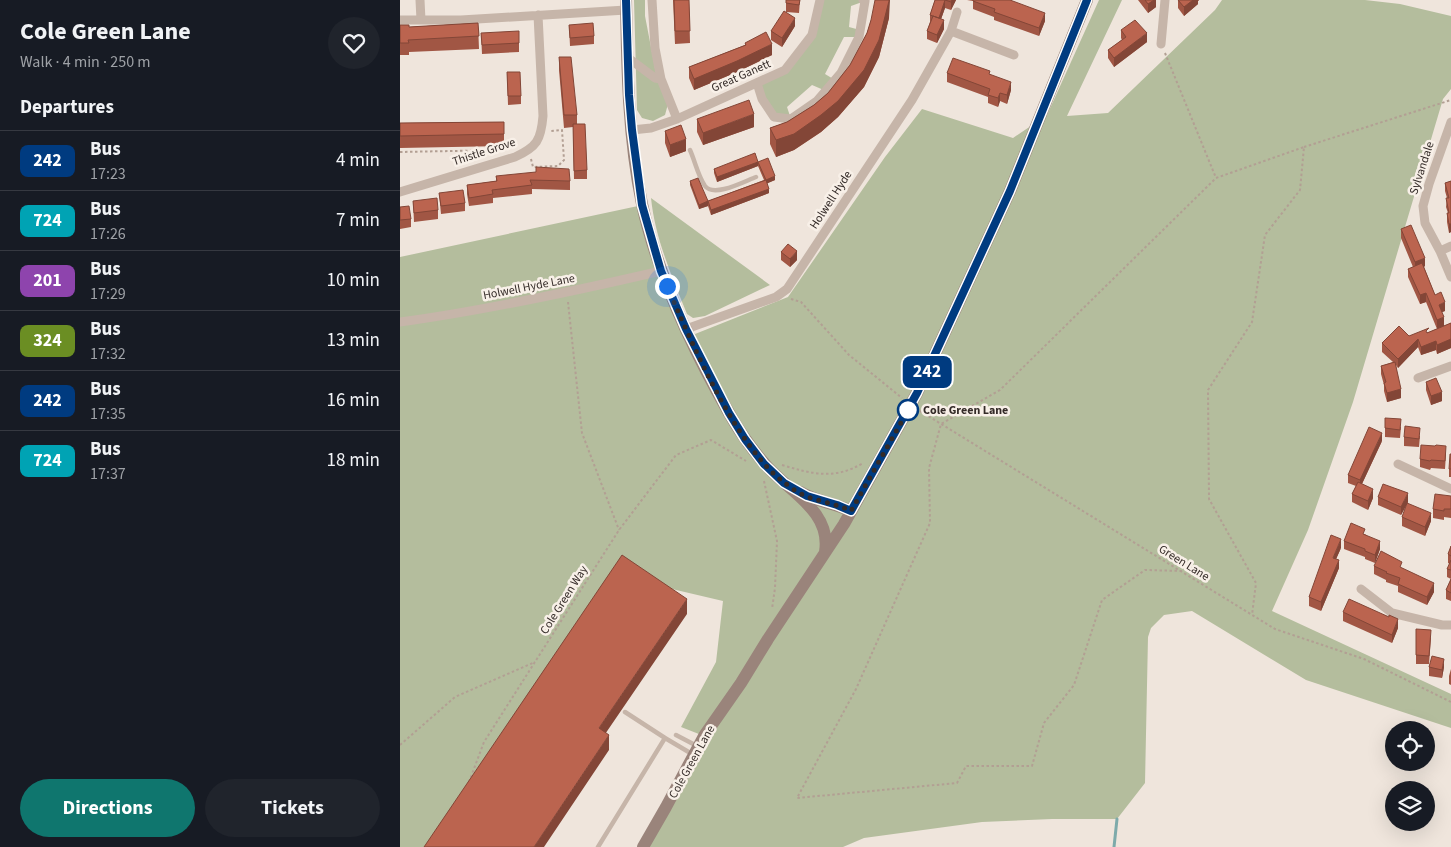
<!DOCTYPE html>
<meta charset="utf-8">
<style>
body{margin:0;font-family:"Source Sans 3",sans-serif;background:#20242c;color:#f1f3f6;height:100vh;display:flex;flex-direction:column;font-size:19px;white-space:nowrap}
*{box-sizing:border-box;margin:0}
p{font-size:16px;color:#9ea1a6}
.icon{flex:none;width:28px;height:28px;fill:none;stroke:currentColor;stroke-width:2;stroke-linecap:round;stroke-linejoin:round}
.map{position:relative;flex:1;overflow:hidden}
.drawer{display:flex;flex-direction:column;background:#171b24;width:400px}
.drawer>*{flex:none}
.badge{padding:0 10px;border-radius:8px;font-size:18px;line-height:32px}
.buttons{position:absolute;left:985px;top:721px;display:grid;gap:10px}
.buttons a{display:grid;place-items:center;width:50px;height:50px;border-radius:50%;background:#171b24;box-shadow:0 5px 20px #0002;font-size:25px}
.you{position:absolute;width:25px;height:25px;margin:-12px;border:4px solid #fff;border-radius:50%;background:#1a73e8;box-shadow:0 0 0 8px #1a73e833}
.map>.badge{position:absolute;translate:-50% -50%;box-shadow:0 0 0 2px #fff}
h2{padding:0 20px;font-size:19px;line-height:45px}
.round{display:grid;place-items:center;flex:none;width:52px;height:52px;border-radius:26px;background:#20242c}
.head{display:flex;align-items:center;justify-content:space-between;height:85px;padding:0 20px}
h1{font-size:24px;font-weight:700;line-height:38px}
.primary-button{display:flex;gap:10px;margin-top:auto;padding:10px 20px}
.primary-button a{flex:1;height:58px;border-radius:30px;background:#0f766e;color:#fff;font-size:20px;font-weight:700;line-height:58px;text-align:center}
.primary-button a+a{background:#20242c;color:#f1f3f6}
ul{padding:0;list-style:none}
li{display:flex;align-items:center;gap:15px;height:60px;padding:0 20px;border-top:1px solid #363941}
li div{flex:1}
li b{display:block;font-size:19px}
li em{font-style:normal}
li .badge{min-width:55px;font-weight:700;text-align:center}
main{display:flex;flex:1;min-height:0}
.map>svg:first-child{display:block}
.green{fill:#b4bd9d}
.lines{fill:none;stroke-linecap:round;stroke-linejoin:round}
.stream{stroke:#7daaaa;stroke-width:3}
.path{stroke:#b29f93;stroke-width:2;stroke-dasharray:2.5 2.5;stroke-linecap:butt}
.lane{stroke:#c6b5a9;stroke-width:4.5}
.street{stroke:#c6b5a9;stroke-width:9}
.secondary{stroke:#9a847b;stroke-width:12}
.wall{fill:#a15644}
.shaded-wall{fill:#834637}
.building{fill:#bb644f;stroke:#834637}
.line-casing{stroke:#fff;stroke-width:11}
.line{stroke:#003b80;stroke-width:8}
.walk{stroke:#342b28;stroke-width:5;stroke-dasharray:0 9}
.stop-dot{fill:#fff;stroke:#003b80;stroke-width:2.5}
.labels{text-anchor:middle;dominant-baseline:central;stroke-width:5;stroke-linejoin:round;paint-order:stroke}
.street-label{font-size:12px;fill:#342b28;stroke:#f8f0e8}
.stop-label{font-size:12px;font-weight:bold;fill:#342b28;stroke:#f8f0e8;text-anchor:start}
</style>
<main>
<section class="drawer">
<div class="head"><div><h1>Cole Green Lane</h1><p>Walk · 4 min · 250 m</p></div><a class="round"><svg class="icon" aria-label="heart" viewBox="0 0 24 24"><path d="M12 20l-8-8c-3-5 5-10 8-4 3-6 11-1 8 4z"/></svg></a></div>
<h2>Departures</h2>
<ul>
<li><span class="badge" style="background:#003b80;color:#fff">242</span><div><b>Bus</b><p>17:23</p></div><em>4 min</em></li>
<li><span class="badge" style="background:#00a3b4;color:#fff">724</span><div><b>Bus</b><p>17:26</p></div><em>7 min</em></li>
<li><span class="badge" style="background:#8e44ad;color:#fff">201</span><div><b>Bus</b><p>17:29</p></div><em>10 min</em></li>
<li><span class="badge" style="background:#6b8e23;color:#fff">324</span><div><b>Bus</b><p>17:32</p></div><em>13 min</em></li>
<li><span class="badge" style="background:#003b80;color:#fff">242</span><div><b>Bus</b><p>17:35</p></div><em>16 min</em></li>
<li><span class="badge" style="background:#00a3b4;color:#fff">724</span><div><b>Bus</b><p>17:37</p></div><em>18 min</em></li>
</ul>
<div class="primary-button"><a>Directions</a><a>Tickets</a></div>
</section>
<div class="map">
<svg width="1051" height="847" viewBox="0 0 1051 847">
<rect width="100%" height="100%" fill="#efe5dc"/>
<path class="green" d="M234,0h11v16l10,52 13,36 -3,11 -12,6 -11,-3 -5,-8z
M420,0h43l2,1 -14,5 -2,21 11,3 -1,7h-15l-19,37 10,6 -9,11 -14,-6 -25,22 4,12 -17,-2 -17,-34 28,-13 27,-34z
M699,0h23l-55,116 41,-3 107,-103 7,-10h143l35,4 51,12v73l-8,10 -90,303 -45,128 -36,81 179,83v34l-145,-48 -114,-69 -28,4 -13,13 -3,9 -3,146 -28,36h-65l-70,3 -118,16 -21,9h-196l57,-111 -23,-9 35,-65 7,-61 -102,-24 -179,270h-42v-590l238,-51 47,132 103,-41 97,-140 37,-48 91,29 34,-23z
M251,198l119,87 -65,31 -12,2 -6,-4c-15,-37 -32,-76 -36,-116z"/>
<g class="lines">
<path class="stream" d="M714,847l3,-28"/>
<path class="path" d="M765,53l51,125
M904,147l147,-47
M0,152l103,-2
M131,159l2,8 25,-1 6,-6 -2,-30 -11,1
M391,299l10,3 48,53 53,43
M168,302l14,131 37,97
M520,411l355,218 89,30 87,43
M382,465c30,9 53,15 81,-2
M364,481l13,60 -2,47 -3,21
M782,571l-37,-1 -43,30 -28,85 -30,38 -12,43h-66l-9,17 -160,15 59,-109 74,-166 -1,-55 12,-44 59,-34 216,-212 88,-31 -4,43 -35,45 -13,87 -44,68 1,109 47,84 -4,32
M0,745l55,-48 80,-35
M69,782l15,-40 135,-212 57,-75 35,-15 35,21"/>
<path class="lane" d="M290,150c5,11 8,26 15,36 9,12 40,-5 51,-9
M276,735l21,11
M265,738l27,16
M198,847l67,-109 -40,-26"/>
<path class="street" d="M20,0l1,20
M252,0l3,48 6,31 16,40
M0,20h61l165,-10
M551,31l63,24
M761,44l4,-44
M227,57l28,21 6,1
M357,83l5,16 12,18 17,2 26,-18 24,-28 18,-36 6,-36 -2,-1
M1051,122l-22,62 -6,22 2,17 15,28 11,26
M232,130l19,-2 26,-9 108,-49 27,-35 8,-35
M0,192l115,-35c22,-10 26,-17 28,-41l-5,-101
M1040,251l11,-5
M0,322c88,-12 175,-31 261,-51
M286,329l90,-32 11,-8 125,-189 39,-69 6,-19
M1018,378l33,-12
M998,464l53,25
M961,589l31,24 50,12h9"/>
<path class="secondary" d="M226,0c1,68 2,137 16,204 16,73 50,144 87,209 10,18 22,35 35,50 23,28 68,47 61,89
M400,492c15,9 34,11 51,19
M243,847l23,-40 38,-71 37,-53 27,-44 76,-115 73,-131 93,-202 77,-191"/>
</g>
<path class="wall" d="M273,0h16l1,43 -15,1z
M386,0h14l-1,13 -13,-1z
M535,0h21l-5,10 -6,-2 -4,11 3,10 -7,14 -10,-4v-8l3,-9v-7z
M567,0h43l35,21 -6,15 -45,-16v-3l-21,-8v-8z
M738,0h18v7l-8,6z
M778,0h21l-1,1v3l-14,12 -6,-8z
M489,18l-10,39 -15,30 -26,30 -17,15 -27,18 -18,7 -6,-13v-16l17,-6 27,-17 14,-12 22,-28 17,-32 4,-13z
M78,23l1,26 -70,3v3h-9v-30l9,2z
M169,25l25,11v8l-24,2z
M395,26l-13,21 -11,-7v-9z
M721,30l26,12 -33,25 -6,-9v-8l14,-10 -1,-2z
M81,33l38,10v9l-37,2z
M345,43l27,12 -35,17 -43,18 -5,-12v-11l56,-22z
M159,57l18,58v9l10,46v9h-13l-1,-52 -9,1 -5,-58z
M107,72l14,24v8l-13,1z
M547,73l43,1 21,16 -4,14 -7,-3 -2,6 -10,-4v-6l-41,-15z
M297,119l57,8 -51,18 -6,-13z
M104,122v24l-104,2v-25z
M265,131l21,20 -16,6 -5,-14z
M358,162l17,18 -8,3 2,10 -58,22 -3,-9 -9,3 -9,-24v-4l18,20 56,-21 -6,-14 -41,16 -3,-9v-4z
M96,176l74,5v9l-38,-1v5l-39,4v5l-24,3 -2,-12v-9l29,-4z
M1051,181v51l-2,1 -2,-11v-9h1l-2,-6 1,-9 -2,-7v-8z
M39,193l26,10v8l-24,3z
M13,201l25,9v9l-24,3z
M0,207l11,12v8l-11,2z
M1001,229l24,37 -1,1 11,28 10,16 -3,1 -5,17 -11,-27 -6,2 -12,-27v-8l5,-2 -12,-29z
M381,252l16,8 -7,7 -9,-7z
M1051,323v25l-14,6 -1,-4 -15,5 -3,-8 -20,21 -2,-3 5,33 -14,4 -3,-11v-6l-3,-11v-8l12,-4 -11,-10v-9l27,-7 20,-4z
M1026,382l16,19 -11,4 -5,-15z
M1001,427l-1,11 -15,-1v-9z
M1020,436l-1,11 -15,-1v-9z
M982,441l-20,43 11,14 -5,12 -16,-8v-8l4,-8 -8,-3v-8z
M1046,454l-1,15 -14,-1 -1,2 -10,-3v-8z
M1051,454v23h-2v-8z
M1051,496v22l-7,-1v3l-11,-2v-9z
M978,497l30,5 -7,13 -23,-10z
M1002,517l29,4 -6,15 -23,-10z
M965,534l15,15 -5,14 -10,-4v-2l-21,-8v-8z
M1051,546v33l-4,-2v-8l3,-5 -2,-1v-9z
M941,548l-5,11 3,9 -18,43 -12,-5v-9z
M974,566l28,2 32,24 -7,13 -29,-13v-6l-12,-4v-2l-12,-6z
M1051,579v22l-5,-2v-9z
M943,612l55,16 -6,15 -49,-22z
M1016,629l15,9 -2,26h-13z
M1029,667h15l-2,11 -13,-2z
M1051,669v16l-2,-1v-8z"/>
<path class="shaded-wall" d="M489,0h1l-1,18 -10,39 -15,30 -26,30 -17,15 -27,18 -18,7v-17l88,-70z
M545,0v8l-6,17v-7z
M552,0h4l-5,10v-8z
M754,0h2v7l-8,6v-9z
M793,0h6l-1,1v3l-14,12v-9z
M645,13v8l-6,15v-8z
M395,18v8l-13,21v-9z
M544,20v9l-7,14v-8z
M747,33v9l-33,25v-9z
M372,44v11l-35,17 -43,18v-11z
M611,82v8l-4,14v-9z
M600,93v8l-2,6v-9z
M354,114v13l-51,18v-12z
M286,139v12l-16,6v-12z
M358,162v4l-41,16v-5z
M375,176v4l-9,4v-4z
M369,189v4l-58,22v-5z
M308,201v5l-9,3v-4z
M1049,224h2v8l-2,1z
M397,251v9l-7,7v-8z
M1025,258v8l-10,4v-8z
M1026,293v9l-6,2v-9z
M1045,302v9l-6,2v-8z
M1044,317v9l-7,3v-9z
M1018,339v8l-20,21v-9z
M1051,339v9l-14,6v-9z
M1036,341v9l-15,5v-8z
M1001,389v9l-14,4v-9z
M1042,392v9l-11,4v-9z
M982,433v8l-22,47v-8z
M973,489v9l-5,12v-9z
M1008,493v9l-7,13v-8z
M1031,513v8l-6,15v-9z
M941,539v9l-8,18v-8z
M980,541v8l-5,14v-8z
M939,560v8l-18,43v-9z
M1034,583v9l-7,13v-8z
M287,599v15l-88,129v-15z
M998,619v9l-6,15v-8z
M1044,659v8l-2,11v-8z
M209,735v15l-65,97h-10z"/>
<path class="building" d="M274,0h15l1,31h-15z
M386,0h14l-1,5 -13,-2z
M475,0h14v1l-10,39 -15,30 -26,31 -17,14 -27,19 -18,6 -6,-12 17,-6 27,-17 14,-12 22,-28 17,-32 4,-13z
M535,0h17l-1,2 -6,-2 -6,18 -9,-3z
M573,0h37l35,13 -6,15 -45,-16 1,-3 -22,-8z
M745,0h9l-6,4z
M778,0h15l-9,7z
M384,11l11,7 -13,20 -11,-7z
M533,16l11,4 -7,15 -10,-4z
M735,20l12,13 -33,25 -6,-8 18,-13 -5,-7z
M78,23l1,13 -71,4 1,3h-9v-18h9v2z
M193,23l1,13 -24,2 -1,-13z
M119,31v12l-37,2 -1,-12z
M366,32l6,12 -35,17 -43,18 -5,-12 57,-22 -1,-2z
M159,57h12l6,58h-13z
M553,58l37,13 -1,3 22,8 -4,13 -7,-2 -2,5 -10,-3 2,-6 -43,-16z
M107,72h13l1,24h-13z
M349,100l5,14 -51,19 -6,-14z
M104,122v12l-104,2v-13z
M173,124h12l2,46 -13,1z
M281,125l5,14 -16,6 -5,-14z
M355,153l3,9 -41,15 -3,-8z
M368,158l7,18 -9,4 -8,-18z
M136,167l33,2 1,12 -40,-1 2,5 -40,5 1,4 -24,4 -2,-13 30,-4 -1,-5 40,-4z
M298,178l10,23 -9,4 -9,-24z
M366,180l3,9 -58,21 -3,-9z
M1051,181v43h-2l-2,-11h2l-3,-15h3l-4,-15z
M63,190l2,13 -24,3 -2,-13z
M37,198l1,12 -24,3 -1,-12z
M9,206l2,13 -11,1v-13z
M1011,225l14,33 -10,4 -14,-33z
M388,244l9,7 -7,8 -9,-7z
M1022,263l13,32 6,-3 4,10 -6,3 5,12 -7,3 -11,-27 -6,2 -12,-26z
M1051,323v16l-14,6 -1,-4 -15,6 -3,-8 -20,20 -16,-16 17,-17 10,10 20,-8 -3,3 1,2z
M995,362l6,27 -14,4 -3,-10 2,-1 -5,-16z
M1036,378l6,14 -11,4 -5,-14z
M985,418l16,1 -1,11 -15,-2z
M1005,426l15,2 -1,11 -15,-2z
M969,427l13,6 -22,47 -12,-5z
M1021,445l14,1 1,-1 10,1 -1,15 -14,-1 -1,1 -10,-2z
M1050,454h1v15h-2z
M958,482l15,7 -5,12 -16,-7z
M983,484l25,9 -7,14 -23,-10z
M1035,494l16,2v13h-7v2l-11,-2z
M1007,503l24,10 -6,14 -23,-10z
M951,523l14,6 -2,5 17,7 -5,14 -10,-4v-2l-21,-8z
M931,535l10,4 -8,19 6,2 -18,42 -12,-5z
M1051,546v10l-3,-2z
M981,551l21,11 -2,5 34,16 -7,14 -29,-13 2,-6 -14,-5 1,-1 -13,-6z
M222,555l65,44 -88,129 10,7 -75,112h-110z
M1051,560v10l-4,-1z
M1051,579v14l-5,-3z
M949,599l40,18v-2l9,4 -6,16 -49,-23z
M1016,629l15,1 -2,26 -13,-1z
M1032,656l12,3 -2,11 -13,-3z"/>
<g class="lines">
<g class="line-casing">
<path id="line" d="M226,0l3,95 3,35 10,75 19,66 25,58 43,84 16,26 19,25 20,19 23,13 30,9 14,6 66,-118 93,-202 77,-191"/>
</g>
<use href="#line" class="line"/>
<path class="walk" d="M267,286c24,55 69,162 118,197 6,5 15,11 23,14 14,5 29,7 43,14l60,-106 -3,5"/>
</g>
<circle class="stop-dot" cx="508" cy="410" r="10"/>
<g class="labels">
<g class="street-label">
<text transform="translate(341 76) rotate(-24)">Great Ganett</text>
<text transform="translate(84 152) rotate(-18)">Thistle Grove</text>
<text transform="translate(1022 168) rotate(-72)">Sylvandale</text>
<text transform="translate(431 200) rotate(-57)">Holwell Hyde</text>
<text transform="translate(129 287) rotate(-11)">Holwell Hyde Lane</text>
<text transform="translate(784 563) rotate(32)">Green Lane</text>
<text transform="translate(164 600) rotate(-58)">Cole Green Way</text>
<text transform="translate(292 762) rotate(-61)">Cole Green Lane</text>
</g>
<g class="stop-label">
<text x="523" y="410">Cole Green Lane</text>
</g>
</g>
</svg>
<div class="buttons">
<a><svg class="icon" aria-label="locate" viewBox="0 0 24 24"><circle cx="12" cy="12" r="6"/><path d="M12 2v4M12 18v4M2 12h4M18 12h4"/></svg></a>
<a><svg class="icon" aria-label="layers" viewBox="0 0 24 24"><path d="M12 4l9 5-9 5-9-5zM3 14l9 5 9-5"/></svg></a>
</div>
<div class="you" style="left:267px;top:286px"></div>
<b class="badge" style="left:527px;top:372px;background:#003b80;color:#fff">242</b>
</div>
</main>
